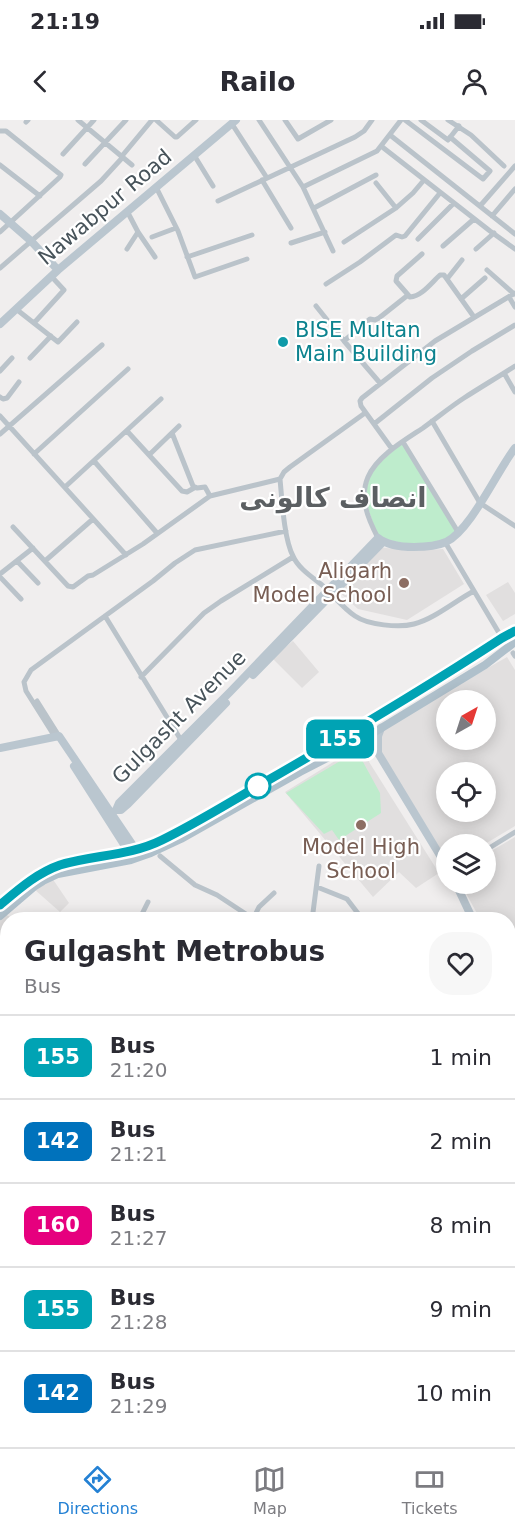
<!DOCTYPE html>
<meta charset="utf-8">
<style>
body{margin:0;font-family:"DejaVu Sans","Noto Naskh Arabic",sans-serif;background:#f7f7f7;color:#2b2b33;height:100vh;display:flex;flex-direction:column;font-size:22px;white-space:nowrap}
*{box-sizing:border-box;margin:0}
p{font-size:20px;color:#7c7c81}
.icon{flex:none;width:33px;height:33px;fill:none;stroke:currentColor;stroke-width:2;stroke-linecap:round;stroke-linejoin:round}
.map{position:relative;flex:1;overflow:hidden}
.sheet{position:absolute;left:0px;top:792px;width:516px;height:536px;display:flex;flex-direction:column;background:#fff;border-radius:24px 24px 0 0;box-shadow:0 3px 15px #0003}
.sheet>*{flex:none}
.badge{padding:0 12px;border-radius:9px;font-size:21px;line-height:39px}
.needle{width:39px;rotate:39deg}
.controls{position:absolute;left:436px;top:570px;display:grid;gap:12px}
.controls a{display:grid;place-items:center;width:60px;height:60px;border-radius:50%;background:#fff;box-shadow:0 3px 15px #0003;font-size:30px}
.map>.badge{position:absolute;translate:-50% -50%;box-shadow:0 0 0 3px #fff}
.round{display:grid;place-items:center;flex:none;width:63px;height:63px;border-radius:24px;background:#f7f7f7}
.overview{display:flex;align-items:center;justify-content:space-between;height:102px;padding:0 24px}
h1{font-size:28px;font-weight:700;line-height:45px}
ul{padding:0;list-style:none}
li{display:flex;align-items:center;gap:18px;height:84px;padding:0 24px;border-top:2px solid #e1e1e2}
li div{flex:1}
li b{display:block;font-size:22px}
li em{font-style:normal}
li .badge{min-width:66px;font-weight:700;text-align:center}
.status{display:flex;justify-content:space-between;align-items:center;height:42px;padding:0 30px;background:#fff;direction:ltr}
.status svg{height:16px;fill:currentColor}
header{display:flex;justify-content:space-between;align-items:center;height:78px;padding:0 24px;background:#fff;font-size:27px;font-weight:700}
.tab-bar{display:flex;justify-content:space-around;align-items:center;height:84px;border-top:2px solid #e1e1e2;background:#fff;font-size:16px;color:#7c7c81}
.tab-bar a{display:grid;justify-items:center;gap:3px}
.tab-bar .current{color:#2481d4}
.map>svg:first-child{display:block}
.education{fill:#e1dfdf;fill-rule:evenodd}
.green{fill:#beeccc}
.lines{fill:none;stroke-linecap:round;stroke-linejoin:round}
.street{stroke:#bac3ca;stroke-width:5}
.secondary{stroke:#bac6cf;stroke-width:8}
.primary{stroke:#afc0cb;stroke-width:8}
.line-casing{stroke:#fff;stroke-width:14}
.line{stroke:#00a3b4;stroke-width:9}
.culture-dot{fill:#0f9aa8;stroke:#fff;stroke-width:2}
.education-dot{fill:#8d6e63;stroke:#fff;stroke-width:2}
.stop-dot{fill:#fff;stroke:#00a3b4;stroke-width:3}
.labels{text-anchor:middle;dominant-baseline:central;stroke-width:4.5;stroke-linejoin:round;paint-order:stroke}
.street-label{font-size:21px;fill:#47535a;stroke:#fff}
.culture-label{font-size:21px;fill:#0d838f;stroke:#fff;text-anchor:start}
.education-label{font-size:21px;fill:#785e54;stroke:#fff;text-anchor:end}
.district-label{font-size:27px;font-weight:bold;fill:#5b5f62;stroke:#fff}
</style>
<div class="status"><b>21:19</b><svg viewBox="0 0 49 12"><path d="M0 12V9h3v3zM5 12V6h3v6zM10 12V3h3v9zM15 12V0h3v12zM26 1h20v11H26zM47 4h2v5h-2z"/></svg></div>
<header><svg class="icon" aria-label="back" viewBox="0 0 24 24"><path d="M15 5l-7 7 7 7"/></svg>Railo<svg class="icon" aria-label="person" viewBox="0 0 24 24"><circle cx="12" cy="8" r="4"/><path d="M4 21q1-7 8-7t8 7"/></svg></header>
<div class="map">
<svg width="515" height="1327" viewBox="0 0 515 1327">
<rect width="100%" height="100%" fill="#f0eeee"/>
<path class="education" d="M379,427l31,4 33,-2 21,35 -57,36 -49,-11 -20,-18z
M508,462l7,11v21l-12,7 -17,-26z
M293,521l26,31 -17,16 -30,-30z
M507,537l8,13v156l-30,18h-38v16l-76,-125zM447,580h39v40h-39zM447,652h39v40h-39z
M359,626l80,127 -23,15 -17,-16 -26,25 -88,-105z
M515,717v91l-6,4 -1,-12 -28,-1 -19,-35h25v-30z
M52,758l17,25 -9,9 -26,-23z
M2,792l11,7 -5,1 -1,40 -7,-5v-41z"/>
<path class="green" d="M403,322l55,90 -13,10 -23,5 -44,-9 -14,-42 8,-26z
M357,631l23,42 1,20 -42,27 -7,-10 -8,4 -38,-41z
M0,1181l7,2v33l-7,-2z"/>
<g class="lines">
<path class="street" d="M78,0l54,45
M156,0l19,17h2l19,-17
M259,0l44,67 30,64
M285,0l13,19 33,-19
M405,0l78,59 7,-8 -40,-34
M421,0l27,20 11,-14
M448,0l23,15 33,31
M26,2l2,-2
M232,4l35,54
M0,11h6l55,44 -1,2 -60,55
M390,15l125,99
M381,26l109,85 25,18
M63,34l31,-34
M194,35l19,31
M122,36l30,-36
M85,44l41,-44
M0,45l40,31
M262,60l29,48
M376,63l20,25
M156,67l22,44 17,46 52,-18
M303,67l74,-36 24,-31
M218,81l137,-64 9,-6 8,-11
M480,86l35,-40
M314,88l62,-33
M127,91l11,21 17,25
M492,96l23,-27
M152,117l24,-9
M418,119l36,-36
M344,122l52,-34 17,-15 11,-13
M291,123l34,-11
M443,126l31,-27
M127,129l11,-17
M476,129l18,-16
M422,134l-25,22 -1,5 14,16c12,-1 21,-14 30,-22h4l30,42
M187,137l65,-22
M0,148l101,-87 22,-24
M487,150l27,24
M447,159l15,-19
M326,164l34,-22 36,-27 6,2 3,-1 35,-43
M509,177l6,10
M461,179l24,-21
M316,186l28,35 36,42
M16,189l42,33 19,-20
M34,203l30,-33 -13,-14
M344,221l26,-22 5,1 4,-2 29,-23
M30,238l21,-22
M0,251l12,-13
M504,253l11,19
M0,277l3,2 4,-1 12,-16
M365,293l-75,54 -6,5 -4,7c2,21 4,60 13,77 5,12 19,21 29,29 11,10 21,23 33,31 13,9 44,12 59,8 20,-5 41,-23 60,-33
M0,296l126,139
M432,301l48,82 35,23
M374,304l58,-46 40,-27 43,-26
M127,311l55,60 5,1 7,-4
M172,313l21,53 4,2 8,-1 5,9
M0,314l102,-89
M403,322l55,90
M392,329l-31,-43 -1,-5 2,-3 73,-57 80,-48
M34,334l94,-85
M149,335l30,-29
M94,341l63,72
M65,367l96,-88
M13,407l55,59 5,1 15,-11 5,-1 50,-31 67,-48 70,-17
M378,418c-10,-19 -19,-40 -10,-61 9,-21 37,-37 55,-49 14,-10 27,-21 41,-30 17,-11 34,-21 51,-32
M445,422l57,96
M17,441l21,22
M45,441l48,-42
M0,454l33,-26
M0,457l21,22
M105,496l76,124
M513,533l2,3
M141,557l63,-64 17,-12 72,-44
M37,581l22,35
M55,617l-29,-46 -2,-9 7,-12 122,-89 22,-18 20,-13 91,-19
M486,730l29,-18
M160,736l35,29 22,10 38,25
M317,767l30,12 16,21
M253,799l6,-12 15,-14
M139,800l9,-18
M312,800l7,-54
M0,837l8,4
M0,907l8,2
M508,938l7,-4
M508,989l7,7
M0,1007l8,-3
M508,1015l7,-5
M0,1043l8,7
M508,1049l7,-6
M508,1095l7,6
M0,1106l8,-17
M508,1128l7,6
M0,1136l8,2
M508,1192l7,6
M508,1232l7,6
M0,1274l8,2
M508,1279l7,6
M0,1318l29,9
M138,1320l13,7
M256,1320l13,7
M80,1327l3,-7"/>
<path class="secondary" d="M0,94l31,27 27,29
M0,204l58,-54 178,-150
M253,555l130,-133
M360,621l18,12 69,114
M0,628l59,-12 73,108
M378,633v-17l3,-8
M74,646l51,80
M116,690l3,-7 111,-111 148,-154c9,7 24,9 36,9 10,0 23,-1 32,-5 25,-12 51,-71 69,-94
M116,690h5l7,-6 98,-101
M456,764l17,36
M508,861l7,9
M508,1094l7,-6
M0,1218l8,2
M126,1327l4,-7"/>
<path class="primary" d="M0,785l30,-25 21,-11 33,-9 43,-9 33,-10 39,-20 162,-94 141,-89 13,-7
M0,796l35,-30 8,-5 15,-7 73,-14 20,-7 30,-14 119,-67 60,-31 125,-76 30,-23
M0,1166l8,2
M0,1176l8,2
M349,1320l16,7"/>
</g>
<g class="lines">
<g class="line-casing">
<path id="line" d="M0,785c19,-16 37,-32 60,-40 33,-10 70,-9 102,-25 35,-17 68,-38 103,-58 80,-46 159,-93 237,-144l13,-7"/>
</g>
<use href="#line" class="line"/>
</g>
<circle class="culture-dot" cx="283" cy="222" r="6"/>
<g class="education-dot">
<circle cx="404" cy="463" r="6"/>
<circle cx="361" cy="705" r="6"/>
</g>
<circle class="stop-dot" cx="258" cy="666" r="12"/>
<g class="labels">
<g class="street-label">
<text transform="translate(105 87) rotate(-40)">Nawabpur Road</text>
<text transform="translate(179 597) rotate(-45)">Gulgasht Avenue</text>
</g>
<g class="culture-label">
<text x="295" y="210">BISE Multan<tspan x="295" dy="24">Main Building</tspan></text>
</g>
<g class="education-label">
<text x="392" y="451">Aligarh<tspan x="392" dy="24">Model School</tspan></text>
<text x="361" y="727" text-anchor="middle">Model High<tspan x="361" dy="24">School</tspan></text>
</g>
<g class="district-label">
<text x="333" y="377">انصاف کالونی</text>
</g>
</g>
</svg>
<div class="controls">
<a><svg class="needle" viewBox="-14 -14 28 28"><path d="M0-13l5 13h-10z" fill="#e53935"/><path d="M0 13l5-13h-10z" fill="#7c7c81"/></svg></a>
<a><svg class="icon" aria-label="locate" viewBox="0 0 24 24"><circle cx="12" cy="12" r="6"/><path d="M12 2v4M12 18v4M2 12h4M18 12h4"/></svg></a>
<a><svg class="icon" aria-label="layers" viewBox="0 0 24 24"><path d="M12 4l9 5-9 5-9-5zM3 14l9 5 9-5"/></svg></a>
</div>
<b class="badge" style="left:340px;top:619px;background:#00a3b4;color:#fff">155</b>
<section class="sheet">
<div class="overview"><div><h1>Gulgasht Metrobus</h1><p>Bus</p></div><a class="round"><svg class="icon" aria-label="heart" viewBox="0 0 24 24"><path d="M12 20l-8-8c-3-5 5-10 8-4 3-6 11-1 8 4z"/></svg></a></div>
<ul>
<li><span class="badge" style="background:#00a3b4;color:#fff">155</span><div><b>Bus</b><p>21:20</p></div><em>1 min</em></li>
<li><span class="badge" style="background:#0072bc;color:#fff">142</span><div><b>Bus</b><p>21:21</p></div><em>2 min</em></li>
<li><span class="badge" style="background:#e6007e;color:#fff">160</span><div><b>Bus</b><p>21:27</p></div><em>8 min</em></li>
<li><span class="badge" style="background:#00a3b4;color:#fff">155</span><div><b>Bus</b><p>21:28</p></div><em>9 min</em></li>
<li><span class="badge" style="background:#0072bc;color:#fff">142</span><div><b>Bus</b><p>21:29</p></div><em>10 min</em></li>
</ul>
</section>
</div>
<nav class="tab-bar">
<a class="current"><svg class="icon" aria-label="directions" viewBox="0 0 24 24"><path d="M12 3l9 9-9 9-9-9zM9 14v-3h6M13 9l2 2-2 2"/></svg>Directions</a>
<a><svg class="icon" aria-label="map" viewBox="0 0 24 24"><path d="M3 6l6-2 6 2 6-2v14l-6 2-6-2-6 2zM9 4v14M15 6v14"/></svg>Map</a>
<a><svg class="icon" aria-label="tickets" viewBox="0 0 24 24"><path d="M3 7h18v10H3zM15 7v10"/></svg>Tickets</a>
</nav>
